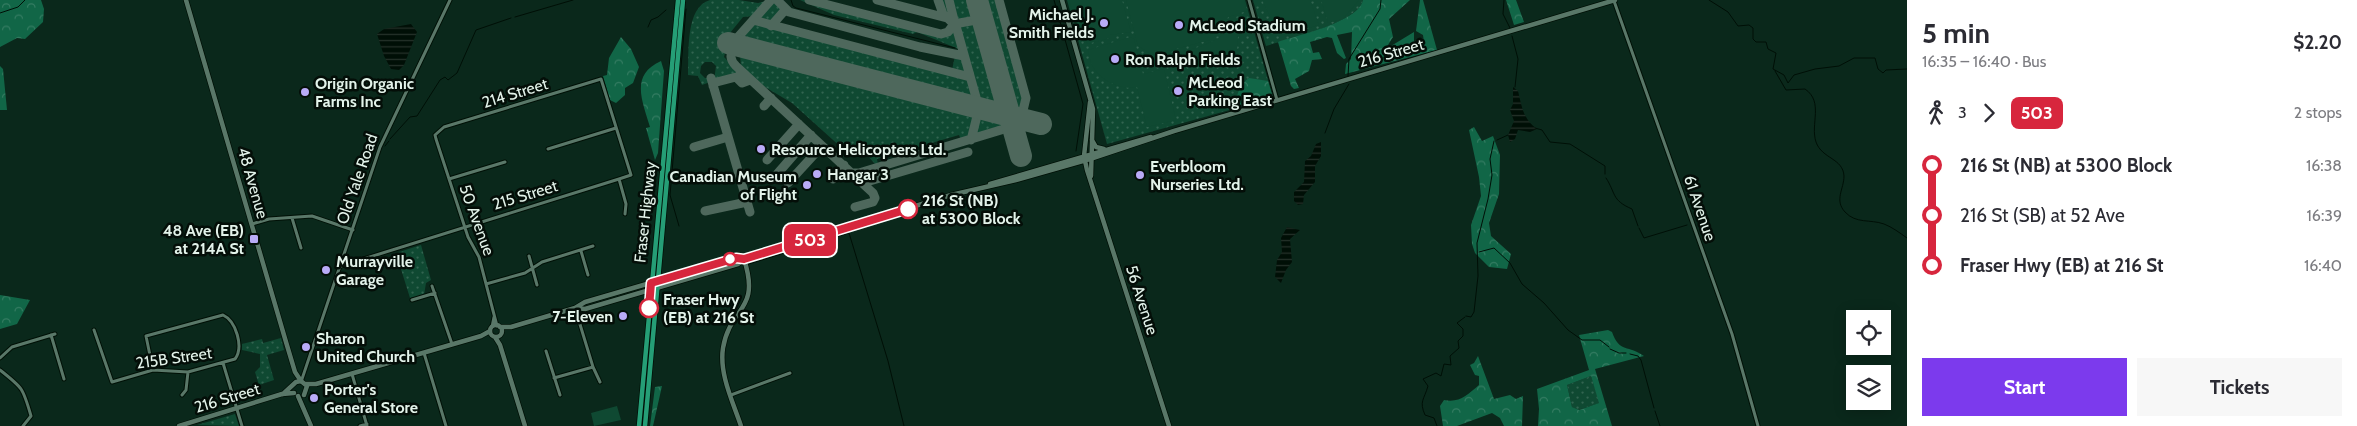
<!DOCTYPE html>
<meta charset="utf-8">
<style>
body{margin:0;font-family:Cabin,sans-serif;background:#f7f7f7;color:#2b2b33;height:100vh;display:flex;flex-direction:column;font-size:19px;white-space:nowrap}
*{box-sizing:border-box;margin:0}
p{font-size:16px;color:#7c7c81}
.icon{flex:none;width:28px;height:28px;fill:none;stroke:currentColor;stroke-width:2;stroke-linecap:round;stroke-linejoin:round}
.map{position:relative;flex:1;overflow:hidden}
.drawer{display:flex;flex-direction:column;background:#fff;width:450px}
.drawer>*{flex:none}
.badge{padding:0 10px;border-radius:8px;font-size:18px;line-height:32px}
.fabs{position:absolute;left:1846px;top:310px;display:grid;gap:10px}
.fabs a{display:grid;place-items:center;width:45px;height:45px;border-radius:0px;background:#fff;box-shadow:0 2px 12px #0003;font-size:25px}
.map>.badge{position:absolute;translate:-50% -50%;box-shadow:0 0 0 2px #fff}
.legs{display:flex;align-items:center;gap:8px;height:55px;padding:0 15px;font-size:16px}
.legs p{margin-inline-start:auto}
.overview{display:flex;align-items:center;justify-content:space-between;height:85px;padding:0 15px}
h1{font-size:28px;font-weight:800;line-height:38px}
.primary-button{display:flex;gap:10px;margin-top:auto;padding:10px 15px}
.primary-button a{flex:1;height:58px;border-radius:0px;background:#7c3aed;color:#fff;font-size:20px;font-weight:800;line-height:58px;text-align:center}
.primary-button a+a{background:#f7f7f7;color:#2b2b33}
ul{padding:0 15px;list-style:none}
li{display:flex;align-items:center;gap:18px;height:50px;font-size:19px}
li i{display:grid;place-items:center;width:8px;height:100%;margin:0 6px;background:currentColor}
li i::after{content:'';width:12px;height:12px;margin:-6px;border:4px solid;border-radius:50%;background:#fff}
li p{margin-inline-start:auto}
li:first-child i{background:linear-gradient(#0000 50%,currentColor 0)}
li:last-child i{background:linear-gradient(currentColor 50%,#0000 0)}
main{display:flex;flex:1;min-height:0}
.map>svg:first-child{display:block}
.grass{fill:url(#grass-dots)}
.forest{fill:url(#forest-crowns);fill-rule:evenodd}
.pitch{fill:#0f4932}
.water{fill:url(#water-rules)}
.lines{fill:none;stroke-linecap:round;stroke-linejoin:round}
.stream{stroke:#000f06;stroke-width:1}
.taxiway{stroke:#4e685c;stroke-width:9}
.runway{stroke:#4e685c;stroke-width:22}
.street-casing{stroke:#001006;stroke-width:5}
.secondary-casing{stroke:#001006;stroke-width:6}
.primary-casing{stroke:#001006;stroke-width:6}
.street{stroke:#597768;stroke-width:3}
.secondary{stroke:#597768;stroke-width:4.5}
.primary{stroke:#259e76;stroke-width:4.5}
.line-1-casing{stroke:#fff;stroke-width:11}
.line-1{stroke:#d7263d;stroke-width:8}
.poi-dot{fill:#b9abf7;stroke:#040e08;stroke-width:2}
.stop-1-dot{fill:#fff;stroke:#d7263d;stroke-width:2.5}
.labels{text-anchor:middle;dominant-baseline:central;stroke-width:5;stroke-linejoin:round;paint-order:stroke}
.poi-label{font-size:16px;font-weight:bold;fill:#e3f3ea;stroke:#040e08;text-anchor:start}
.street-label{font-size:16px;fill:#e3f3ea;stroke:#040e08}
.stop-label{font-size:16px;font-weight:bold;fill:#e3f3ea;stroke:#040e08;text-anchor:start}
</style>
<main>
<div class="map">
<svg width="1907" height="426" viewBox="0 0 1907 426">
<defs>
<pattern id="grass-dots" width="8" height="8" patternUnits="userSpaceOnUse" patternTransform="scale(1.25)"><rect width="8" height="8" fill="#0f4932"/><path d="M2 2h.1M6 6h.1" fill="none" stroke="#326450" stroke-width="1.8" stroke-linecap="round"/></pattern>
<pattern id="forest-crowns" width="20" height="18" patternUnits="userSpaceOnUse" patternTransform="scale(1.25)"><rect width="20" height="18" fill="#116647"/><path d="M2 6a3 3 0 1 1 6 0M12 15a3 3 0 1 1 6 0" fill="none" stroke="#347c62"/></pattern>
<pattern id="water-rules" width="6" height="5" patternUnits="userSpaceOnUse" patternTransform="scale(1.25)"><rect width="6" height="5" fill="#000f06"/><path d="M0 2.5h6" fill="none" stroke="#25322a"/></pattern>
</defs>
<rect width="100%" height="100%" fill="#0a281b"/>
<path class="grass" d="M710,0h29l19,3 8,-2 -12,15 -11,1 -13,16 -6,24 14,14 -1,3 -23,7 2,-15 -4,-4h-7l-4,4 -1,7 5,5h4l1,4 -8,3 -4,-9 -10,-1c1,-22 -3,-68 22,-75z
M800,0h8l132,35 7,-1 7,-7 7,23 -44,-18 -4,2 -79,-19z
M940,0h31l5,17c-19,9 -29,1 -36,-17z
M984,0h13l28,99 -6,13 -4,-1z
M1067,0h178l28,98 -166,46z
M1253,0h110c-5,23 -75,39 -97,46z
M772,1l6,2 3,7 -11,12 -12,-2z
M976,22l2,1 23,85 -22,-6 -20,-75z
M753,23l216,55 6,23 -227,-59 -3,-6z
M745,53l231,60 -7,24 -8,3 -2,-5 -82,24 1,6h-2l-12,-13 -6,-3 -12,7 -6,1 -2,-2 5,-6 -51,-46 -34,-20 -17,-16 -1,-12z
M955,56l8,2 3,13 -5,2 -9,-3z
M980,114l25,6 1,7 -32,9z
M421,245l10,35 -5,3 -2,12 -14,3 -14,-45z
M281,338l3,12 -17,5 7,25 -15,5 -4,-13 5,-5v-13l-18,-4v-6l20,-5 1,4z
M1591,376l9,27 -22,7 -6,-3 -5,-22z
M235,414l4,12 -42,-1z"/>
<path class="forest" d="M0,0h41l3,9 -1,13 -18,17 -8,-1 -17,9z
M1363,0h47l-21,19 4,18 -5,8 3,1 23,-14v9l4,4 6,-3 -1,-7 -7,-4 4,-31h3l14,50 -92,24 1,-10 5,-5 1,-27 -15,3 9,23 -2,1 -7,-6 -5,-15 -5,-1 -17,5 3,11 6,-1 3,7 -10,1 -3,11 -14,8 4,9 -5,1 -3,-3 -13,-44c21,-7 80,-20 85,-42z
M1506,0h10l8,22 -10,3z
M621,37l10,12 8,18 -6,16 -8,5v7l-9,8 -6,-3 -7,-24 4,-1 2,-17z
M661,61l3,10 -6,82 -3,7 -9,-32 4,-1c-8,-27 -20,-52 11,-66z
M0,66l3,3 4,41h-7z
M1249,78l19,3 5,17 -36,10c-3,-10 3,-24 12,-30z
M1474,127l8,14 11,-5 7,19 -1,39 -10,29 2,13 20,18 -4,15 -18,-2 -14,-14 -3,-9 -1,-19 10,-29 -2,-19 -10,-47z
M0,295l30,5 -13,24 -17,5z
M1608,330l4,2c7,21 17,13 32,24l-49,13 17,57h-74l1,-17 -2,-20 52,-19 -10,-35zM1591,376l8,27 -20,7 -7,-3 -5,-22z
M1478,356l16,43 16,-4 6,4 7,-3 -1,30h-18l-4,-8 -8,-5 -35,13h-14l-3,-20 4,-6c16,3 23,-5 35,-15v-9l-4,-1 -5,-10 4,-2z
M662,386l-9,40h-3l5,-39z"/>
<path class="pitch" d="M1069,0h53l9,32 -21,3v3l-23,6 -6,-21 -7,-7z
M1126,0h118l3,11 -19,6 -3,12 -15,11 -58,15 -14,-9z
M1262,0h48l9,25c-18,6 -29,4 -46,-3z
M1321,0h38l-16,19 -15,4z
M1238,17l4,2 -3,3 -2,29 -9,-2 -3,18 -39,-13 -18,1v-2c26,-2 58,-12 70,-36z
M1130,37l4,2 9,35 21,-5 12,51 -29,7 -10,-40c-15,4 -38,-7 -45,-22 -2,-4 -3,-10 -4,-15z
M617,406l4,14 -27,6 -3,-13z"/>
<path class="water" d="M411,24l6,8 -13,33 -5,5 -8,-1 -7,-13 -7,-22 7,-5z
M1513,87l5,4c4,16 5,28 19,38l-7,3 -12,-2 -3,9 -5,3 -2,-7 6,-14 -4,-11 3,-6z
M1321,142v14l-6,10v16l-11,13 -1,9 -5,1 -4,-4v-9l10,-10 1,-21 6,-5 5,-12z
M1287,227l13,3 -10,9 2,23 -6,8 -5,13 -6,-6 2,-17 5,-8 -1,-14z"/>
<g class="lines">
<path class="stream" d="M791,0l2,6 3,2 159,40
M1054,0l29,104 -7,47
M1504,0l-1,14 7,14
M1709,0l19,12 10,14 11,-1 4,3v11l3,3h10l2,7 8,4 -3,16 11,6 4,8 6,-8 21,-6 24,-3 15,-8h21l3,11 5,4 3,-3 21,-1
M0,13l18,-6 7,-7
M515,17l58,-17
M648,27l3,-7 7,-3 8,-7
M1512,36l6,23 -3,28
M1775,71l11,19 19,-1c19,13 5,35 11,53 6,17 27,16 28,34 0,13 -10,24 1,36 11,12 25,7 39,12 8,3 16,9 23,14
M1348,76l1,-17 31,-50 1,-9
M1535,128l7,2 8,12 20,2 35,22v8
M1325,133l9,-24 15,-25
M390,139l20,-22 7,-1 23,-36 5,-3 3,3 9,-7 19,-43 35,-12
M1497,140l11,-5
M385,146l4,-5
M1606,178c10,15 5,22 26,31l6,17
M679,226l-9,-31 16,-186
M1639,228l5,10 43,-13
M1479,252l15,-4 16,15 12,21 22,19 24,27 14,10h18l9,7
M749,264l100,-31 39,128 16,65
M1466,316l5,1 3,-5 4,-36 -1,-33 11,-44 4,-24 -2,-16 4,-18
M1610,349l9,4h7
M1630,354l8,2 3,4 13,48
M1655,411l5,15
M1437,426l-3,-8 -9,-3c-6,-14 -1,-15 3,-29l-5,-7 13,-6 5,3 3,-12 7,1 -1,-9 9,-8 -1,-7 5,-5v-7l-6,-6 8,-6"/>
<path class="taxiway" d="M777,0l12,12 131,35 44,9
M809,0l132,34 7,-2 6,-8 28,-5
M877,0l70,18
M938,0l5,14 13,12 23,82 -8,32
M949,0l6,24
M753,20l217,57
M771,26l15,-17
M742,46l-7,2c-6,6 -5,12 1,18l137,127 2,5 -2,4 -18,5
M742,46l-4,-3 1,-7 32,-36
M711,78l39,134
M713,86v-3l23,-6 6,6 8,-3
M764,106l7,-8
M694,147l34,-10
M767,160l32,-36
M778,173l33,-38
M852,173h7l158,-48 4,-6 5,-21 -27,-98
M833,179l11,-14
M788,183l34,-37
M863,183l105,-31
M705,211l42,-9"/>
<path class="runway" d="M977,0l44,156
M728,43l313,81"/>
<g class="street-casing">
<path id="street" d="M1249,0l28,100
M1614,1l118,333 26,92
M548,149l68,-21
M449,179l56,-17
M619,179l7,25 -1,10
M292,218l9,30
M252,224l17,-5 43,-3 41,14
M581,251l7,24
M529,256l8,29
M341,266l278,-87 12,-4 -30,-96 -157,48 -9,8 1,4 32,98 11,20 18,69
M486,284l39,-11 17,-11 51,-16
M432,286l20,58
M412,300l23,-7
M575,308l18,59 7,15
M492,327l2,-10
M94,330l18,52 41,-12 35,2 47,-13c9,-12 1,-38 -12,-44l-77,21 7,34
M51,335l13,44
M546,351l14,44
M424,353l22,73
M0,358l12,-11 43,-13
M223,363l19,63
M0,370c23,18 23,18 31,46l-8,10
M352,374l15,52
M554,378l39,-11
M301,382l79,-235 70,-147
M182,395l4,-5 2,-18
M731,395l59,-22
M360,426l7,-2"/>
</g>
<g class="secondary-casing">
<path id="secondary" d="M186,0l100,342 9,30 6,9
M1062,0l31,109 -2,67
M1090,102l-6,54 3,14 82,256
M1092,140l4,7 8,2
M990,184l161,-47
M575,308l10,1 153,-45 6,-5 207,-64 65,-15 74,-21 84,-28 441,-131
M490 331a6 6 0 1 1 12 0a6 6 0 1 1-12 0Z
M500,327h11l64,-19 10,-6 151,-44 8,1
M495,337l5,8 25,81
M306,384h10l165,-48 9,-5
M283,394l13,-12 5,-1 6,5 -3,9
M298,396l13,30
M179,426l103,-32 12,-1
M741,426c-8,-24 -22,-52 -18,-78 7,-42 38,-36 21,-89"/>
</g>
<g class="primary-casing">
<path id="primary" d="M639,426l39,-426
M645,426l38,-426"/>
</g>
<use href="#street" class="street"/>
<use href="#secondary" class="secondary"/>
<use href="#primary" class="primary"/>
</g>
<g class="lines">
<g class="line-1-casing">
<path id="line-1" d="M649,308l2,-25 85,-25 8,1 164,-50"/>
</g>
<use href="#line-1" class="line-1"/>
</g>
<g class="poi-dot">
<circle cx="1104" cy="23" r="5"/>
<circle cx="1179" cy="25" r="5"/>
<circle cx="1115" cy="59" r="5"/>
<circle cx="1178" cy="91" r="5"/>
<circle cx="305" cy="92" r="5"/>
<circle cx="761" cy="149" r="5"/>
<circle cx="817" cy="174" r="5"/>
<circle cx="1140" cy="175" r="5"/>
<circle cx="807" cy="185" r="5"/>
<rect x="249" y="234" width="10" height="10" rx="2.5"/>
<circle cx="326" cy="270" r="5"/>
<circle cx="623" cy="316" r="5"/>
<circle cx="306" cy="347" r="5"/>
<circle cx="314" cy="398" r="5"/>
</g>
<g class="stop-1-dot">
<circle cx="908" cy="209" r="9"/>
<circle cx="730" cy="259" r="6"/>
<circle cx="649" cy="308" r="9"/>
</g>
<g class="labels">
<g class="poi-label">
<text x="1094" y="14" text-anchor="end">Michael J.<tspan x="1094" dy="18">Smith Fields</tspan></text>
<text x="1189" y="25">McLeod Stadium</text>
<text x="1125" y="59">Ron Ralph Fields</text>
<text x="1188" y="82">McLeod<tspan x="1188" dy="18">Parking East</tspan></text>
<text x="315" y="83">Origin Organic<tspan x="315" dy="18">Farms Inc</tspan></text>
<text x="771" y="149">Resource Helicopters Ltd.</text>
<text x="1150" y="166">Everbloom<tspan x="1150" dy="18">Nurseries Ltd.</tspan></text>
<text x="827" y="174">Hangar 3</text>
<text x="797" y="176" text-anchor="end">Canadian Museum<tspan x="797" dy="18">of Flight</tspan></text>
<text x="244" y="230" text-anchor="end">48 Ave (EB)<tspan x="244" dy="18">at 214A St</tspan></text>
<text x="336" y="261">Murrayville<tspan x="336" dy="18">Garage</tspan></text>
<text x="613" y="316" text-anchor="end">7-Eleven</text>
<text x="316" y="338">Sharon<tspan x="316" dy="18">United Church</tspan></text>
<text x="324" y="389">Porter's<tspan x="324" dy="18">General Store</tspan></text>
</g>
<g class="street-label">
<text transform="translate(1391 53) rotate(-16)">216 Street</text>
<text transform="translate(515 93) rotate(-17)">214 Street</text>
<text transform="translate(357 179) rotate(-71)">Old Yale Road</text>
<text transform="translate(253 183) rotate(74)">48 Avenue</text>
<text transform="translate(525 195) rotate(-17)">215 Street</text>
<text transform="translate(1700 208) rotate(71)">61 Avenue</text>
<text transform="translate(645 212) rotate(-84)">Fraser Highway</text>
<text transform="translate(477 220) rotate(70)">50 Avenue</text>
<text transform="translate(1142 300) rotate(72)">56 Avenue</text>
<text transform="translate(174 358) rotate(-8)">215B Street</text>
<text transform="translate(227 398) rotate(-17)">216 Street</text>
</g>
<g class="stop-label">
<text x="922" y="200">216 St (NB)<tspan x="922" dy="18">at 5300 Block</tspan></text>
<text x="663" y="299">Fraser Hwy<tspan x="663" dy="18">(EB) at 216 St</tspan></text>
</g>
</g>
</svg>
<div class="fabs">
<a><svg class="icon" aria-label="locate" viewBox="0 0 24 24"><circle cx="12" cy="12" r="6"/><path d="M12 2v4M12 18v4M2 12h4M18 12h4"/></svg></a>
<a><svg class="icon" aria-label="layers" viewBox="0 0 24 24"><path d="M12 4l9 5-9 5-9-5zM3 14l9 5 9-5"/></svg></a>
</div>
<b class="badge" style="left:810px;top:240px;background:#d7263d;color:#fff">503</b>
</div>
<section class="drawer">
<div class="overview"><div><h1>5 min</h1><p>16:35 – 16:40 · Bus</p></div><b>$2.20</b></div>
<div class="legs"><svg class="icon" aria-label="walk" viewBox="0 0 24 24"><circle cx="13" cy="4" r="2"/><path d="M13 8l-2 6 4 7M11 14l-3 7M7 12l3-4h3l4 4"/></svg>3<svg class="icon" aria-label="forward" viewBox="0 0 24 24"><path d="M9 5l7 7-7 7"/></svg><b class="badge" style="background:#d7263d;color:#fff">503</b><p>2 stops</p></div>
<ul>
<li><i style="color:#d7263d"></i><b>216 St (NB) at 5300 Block</b><p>16:38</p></li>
<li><i style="color:#d7263d"></i><span>216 St (SB) at 52 Ave</span><p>16:39</p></li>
<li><i style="color:#d7263d"></i><b>Fraser Hwy (EB) at 216 St</b><p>16:40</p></li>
</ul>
<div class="primary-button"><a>Start</a><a>Tickets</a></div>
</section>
</main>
